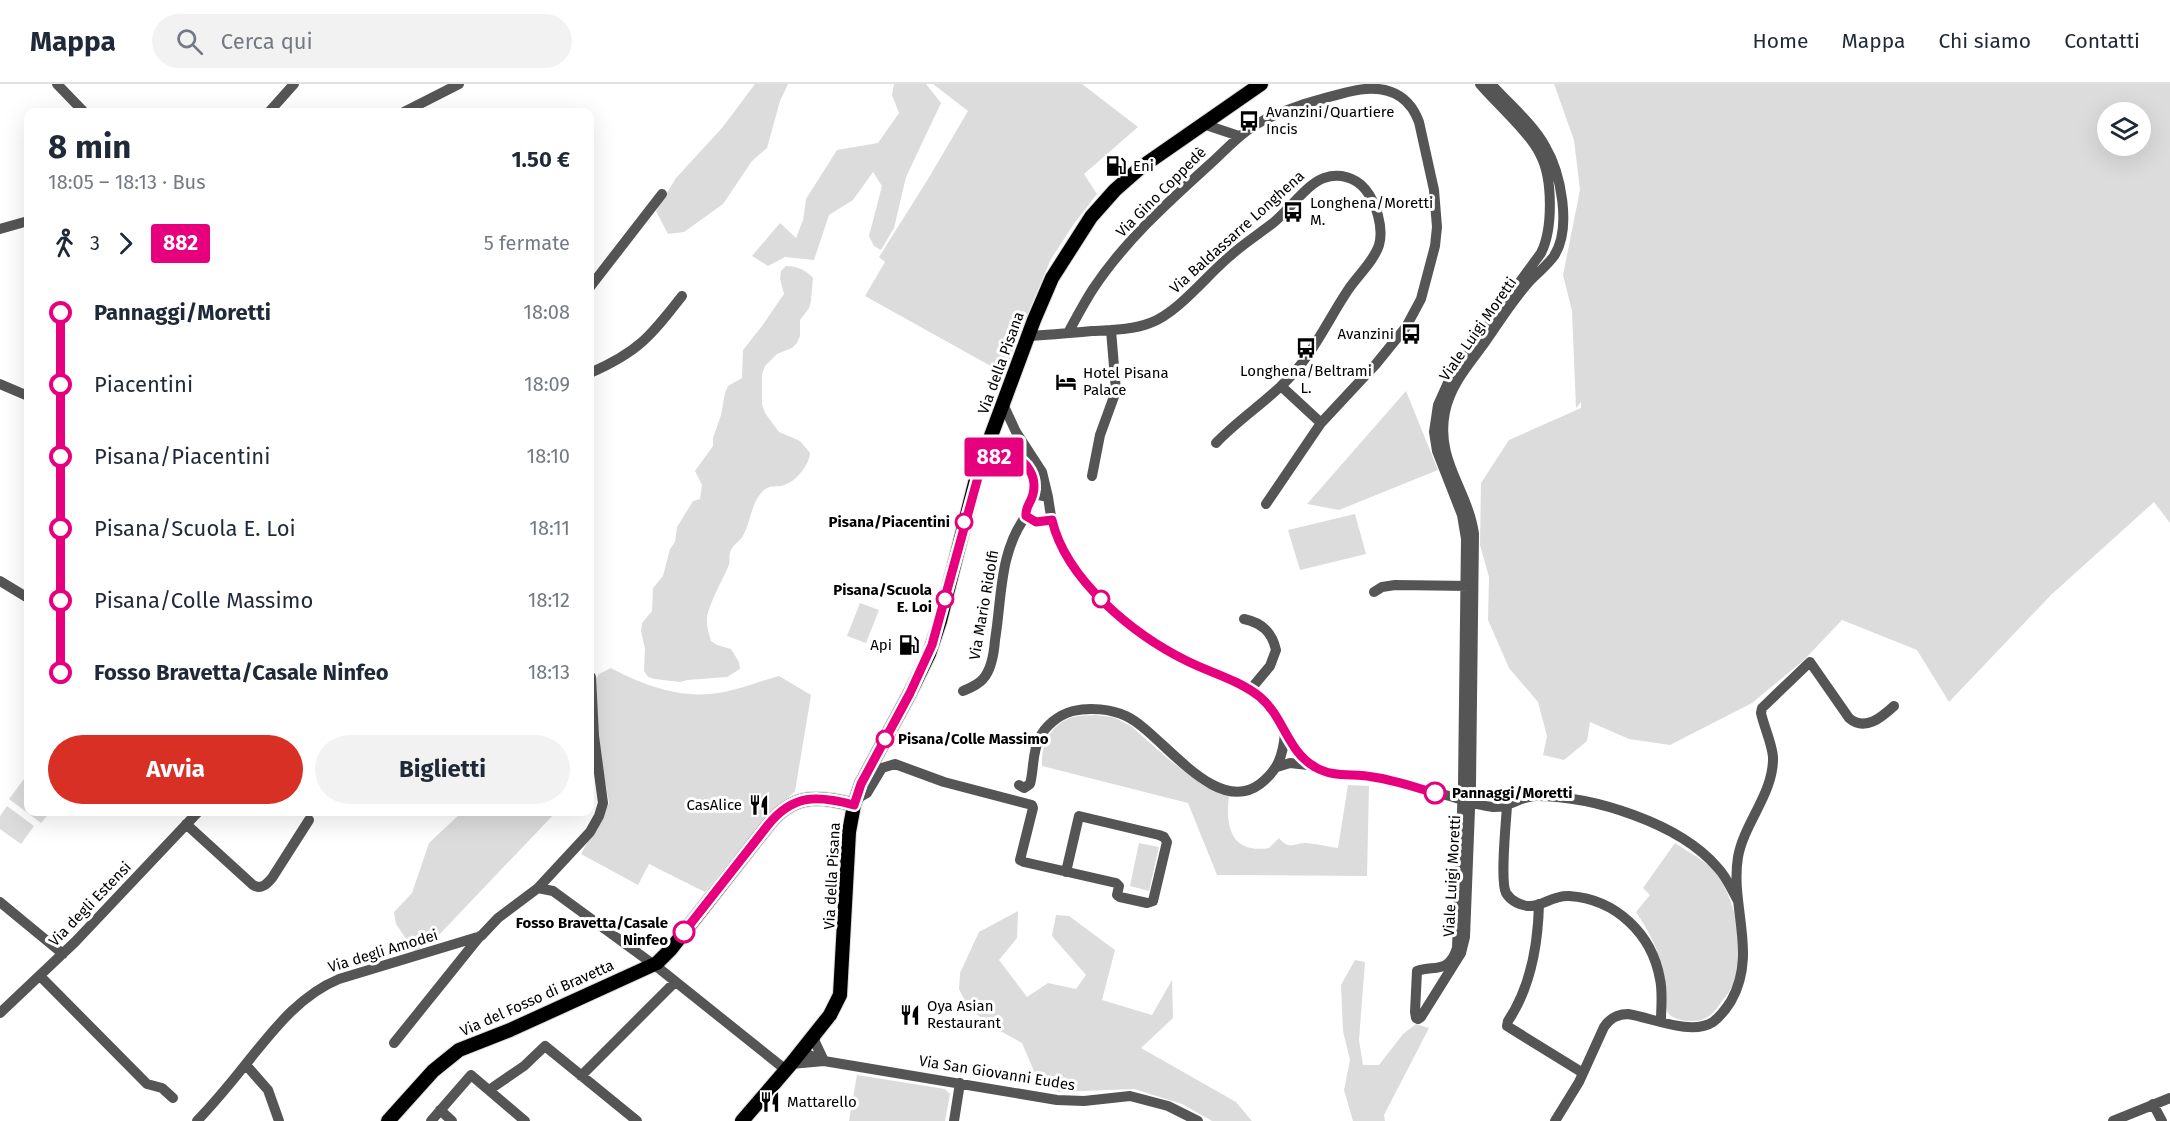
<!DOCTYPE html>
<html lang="it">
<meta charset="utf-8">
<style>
body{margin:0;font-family:"Fira Sans",sans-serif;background:#f2f2f3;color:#1f2937;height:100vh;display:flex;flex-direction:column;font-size:22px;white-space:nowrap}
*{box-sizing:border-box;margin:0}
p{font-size:20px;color:#747a83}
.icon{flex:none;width:33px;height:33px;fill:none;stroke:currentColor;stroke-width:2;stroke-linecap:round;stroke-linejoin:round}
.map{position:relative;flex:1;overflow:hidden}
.panel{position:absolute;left:24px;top:24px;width:570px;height:708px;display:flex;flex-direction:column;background:#fff;border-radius:12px;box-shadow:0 6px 24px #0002}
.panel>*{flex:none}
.badge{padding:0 12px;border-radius:4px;font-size:21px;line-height:39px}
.tools{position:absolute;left:2097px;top:18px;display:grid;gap:12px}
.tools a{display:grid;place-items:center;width:54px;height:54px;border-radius:50%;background:#fff;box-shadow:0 6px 24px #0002;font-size:30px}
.map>.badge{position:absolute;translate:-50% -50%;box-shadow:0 0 0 3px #fff}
.legs{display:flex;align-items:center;gap:9px;height:66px;padding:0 24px;font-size:20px}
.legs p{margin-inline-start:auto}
.headline{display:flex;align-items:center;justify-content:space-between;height:102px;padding:0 24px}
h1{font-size:33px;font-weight:700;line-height:45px}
.button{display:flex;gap:12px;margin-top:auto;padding:12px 24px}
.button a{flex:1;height:69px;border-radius:36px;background:#d93025;color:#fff;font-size:24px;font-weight:700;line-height:69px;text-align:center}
.button a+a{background:#f2f2f3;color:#1f2937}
ul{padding:0 24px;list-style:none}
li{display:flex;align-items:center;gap:21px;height:72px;font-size:22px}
li i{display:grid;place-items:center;width:9px;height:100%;margin:0 8px;background:currentColor}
li i::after{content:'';width:15px;height:15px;margin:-8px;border:4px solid;border-radius:50%;background:#fff}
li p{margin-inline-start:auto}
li:first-child i{background:linear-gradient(#0000 50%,currentColor 0)}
li:last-child i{background:linear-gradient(currentColor 50%,#0000 0)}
header{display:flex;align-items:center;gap:36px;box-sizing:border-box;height:84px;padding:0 30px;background:#fff;border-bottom:2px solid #e0e1e3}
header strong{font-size:28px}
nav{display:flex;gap:33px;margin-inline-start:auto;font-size:21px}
.search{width:420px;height:54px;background:#f2f2f3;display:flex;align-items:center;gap:15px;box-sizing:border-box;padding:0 21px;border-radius:33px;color:#747a83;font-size:22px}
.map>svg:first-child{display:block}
.green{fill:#dcdcdc;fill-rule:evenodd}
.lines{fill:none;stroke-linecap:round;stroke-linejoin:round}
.major-casing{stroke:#dbdbdb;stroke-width:16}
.minor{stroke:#555;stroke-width:10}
.major{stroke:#000;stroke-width:14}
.line-1-casing{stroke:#fff;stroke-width:14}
.line-1{stroke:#e6007e;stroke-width:9}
.stop-1-dot{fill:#fff;stroke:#e6007e;stroke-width:3}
.labels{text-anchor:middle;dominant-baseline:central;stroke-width:6;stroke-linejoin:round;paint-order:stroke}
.poi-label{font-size:15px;fill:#000;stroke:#fff;text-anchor:start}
.street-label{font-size:15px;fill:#000;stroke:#fff}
.stop-label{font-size:15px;font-weight:bold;fill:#000;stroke:#fff;text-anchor:end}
</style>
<header>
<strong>Mappa</strong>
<div class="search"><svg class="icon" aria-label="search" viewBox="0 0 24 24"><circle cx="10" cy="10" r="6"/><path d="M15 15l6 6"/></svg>Cerca qui</div>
<nav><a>Home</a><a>Mappa</a><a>Chi siamo</a><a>Contatti</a></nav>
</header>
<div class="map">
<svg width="2170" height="1037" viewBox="0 0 2170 1037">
<rect width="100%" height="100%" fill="#fff"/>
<path class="green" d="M755,0h33l-8,17 -13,47 -15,13 -29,43 -39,28 -16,2 -12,-23 20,-33 46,-50z
M894,0h32l15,19 -35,74 -12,51 -13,22 -7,-4 -5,-10 13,-50 -9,-14 -20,28 -24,15 -15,45 -29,-3 -17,9 -16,-10 28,-33 16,15 7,-18 3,-21 31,-49 41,-7 21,-30 -7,-18z
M933,0h149l56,43 -54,47 13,20 -24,31 -22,34 -32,75 -14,40 -140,-78 20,-34 -6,-5 49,-78 40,-68z
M1554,0h616v439l-16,-21 -103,93 -102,107 -32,-52 -75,-30 -38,40 -52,43 -82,42 -41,-6 -39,-17 -3,19 -23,19 -21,-5 4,-19 -9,-34 -29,-34 -21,-48 1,-43 -9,-32 1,-62 28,-43 72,-32v-6l-5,6 -4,-97 -9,-36 17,-85 -6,-50zM2108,28h32v34h-32z
M786,182c11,0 20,4 27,12l-2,23 -2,7 -9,12v16l-3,7 -5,5 -15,6 -12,12 -3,8v31l3,8 14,19 21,9 10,12c-1,13 -15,30 -29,33 -7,1 -11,-1 -17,4 -13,12 -13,31 -21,46 -3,5 -9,8 -12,14 -3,5 0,12 -3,17 -5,12 -20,39 -21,51 -1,7 2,16 4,23l6,4 14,4 8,13 1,7 -13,8 -40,3 -7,2 -25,-3 -7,-2 -4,-6 1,-22 -4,-18 1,-8 10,-12 1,-23 10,-12 7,-27 5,-7 2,-15 16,-26 7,-2 2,-14 -7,-14 18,-25v-8l8,-23 4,-22 3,-7 14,-8 1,-28 19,-24 22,-32 -4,-15 1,-8z
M1406,307l32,79 -99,40 -32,-6z
M1355,430l11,40 -66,16 -12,-40z
M860,519l19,7 -13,33 -19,-7z
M611,584c27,15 65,29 97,26 22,-1 49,-12 71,-18l32,19 -16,96 -36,34 -54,67 -56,-28 -11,21 -57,-31 28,-51 -11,-61 -3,-62 4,-6z
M1095,631l18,2 18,9 37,33 36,27 25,10c-4,32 3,58 40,52l10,-10c10,12 13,6 26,5 10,0 23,4 33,5l10,-63 21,1 -2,90 -150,-1 -29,-72 -146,-37c-1,-20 8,-41 28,-48 8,-3 17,-2 25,-3z
M24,695l4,3v30h22l-9,11 -32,-24z
M7,722l27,20 -13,18 -21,-15v-13z
M462,728h94l-120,126 -21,14 -19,-28 -2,-12 18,-19 17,-50z
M1139,759l20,4 -10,44 -19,-5z
M1675,759c13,9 30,17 40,29 21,27 31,77 20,109 -3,8 -10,16 -15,23 -7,11 -16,18 -30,17 -7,0 -16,-2 -21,-7 -7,-9 -3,-29 -5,-40 -5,-23 -15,-43 -28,-62l14,-17 -7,-7z
M1018,827l-1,27 -18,22 28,37 21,-14 28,6 10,-14 -34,-39 4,-21 13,1 46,34 -13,50 50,15 20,-35 1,38 -32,30 95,54 16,19h-40l-30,-17 -48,-15 -75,3 -20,-9 -17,-40 -29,-16 -25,-20 -9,-18 1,-16 19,-41z
M1355,876l10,2 -6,78 4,25h16l24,-31 13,-10 13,4 -45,87 1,6h-32l-9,-31 6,-30 -7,-29 -2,-46z
M857,991l88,14 5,5 -5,27h-96z"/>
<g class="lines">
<g class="major-casing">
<path id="major" d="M388,1037l45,-50 26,-21 51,-20 147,-67 14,-14 97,-124c25,-31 49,-30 86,-20
M742,1037l49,-57 39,-49 10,-20 9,-163 5,-27 7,-21 49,-91 19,-39 11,-33 38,-150 56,-151 18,-42 39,-61 24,-27 25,-22 121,-84"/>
</g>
<path class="minor" d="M57,0l27,28
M1480,0c16,19 50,49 60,70 13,24 13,75 1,99l-90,123 -13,29 -4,27 3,19 25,64 4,24 -3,245 -6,164c-8,26 -23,17 -40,23l-2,41 1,6 2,1 3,-2 40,-64 4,-16 6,-153 3,-250c-6,-44 -39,-74 -29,-122 5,-26 23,-47 38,-67 15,-21 29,-44 46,-63 8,-9 18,-16 25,-26 18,-28 7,-83 -9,-110 -13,-23 -36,-42 -54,-62
M269,28l25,-28
M404,28l55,-28
M1203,40l36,12
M0,145l28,-8
M590,203l72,-93
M1068,249c8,-15 16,-30 25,-44 31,-47 74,-86 116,-124 16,-14 29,-30 48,-41 28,-16 60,-24 91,-32 31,-8 59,-3 71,30l15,68 3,37 -2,19 -14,53 -15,28 -30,37 -55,59 -55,81
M1028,252c22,-1 43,-3 64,-5 19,-1 40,-1 58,-8 28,-10 57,-48 80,-67 13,-12 29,-22 43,-33 15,-12 35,-40 51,-45 15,-5 31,-1 41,11 11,13 19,39 14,56 -5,16 -21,30 -31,45 -22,33 -37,69 -67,96 -21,20 -45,36 -65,57
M590,289c48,-21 60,-36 92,-77
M0,300l28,12
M1281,302l40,37
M1003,320l13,28 26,40 6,25
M983,375c9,-2 19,-4 28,-2 16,3 26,21 22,37 -2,9 -9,13 -7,22l10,6 16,-2
M1092,392l8,-41 16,-44 -5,-61
M1032,412l7,-1 9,2c2,12 3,24 7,35 23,58 80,103 134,130 24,12 52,19 73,36 26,22 26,62 63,74 16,5 33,2 49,5 27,5 53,13 79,20 13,4 26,9 40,10 16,1 27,-11 43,-11 57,0 143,27 181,71 9,9 15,23 21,34
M0,497l28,17
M1374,508l8,-5 13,-2 75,1
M1244,535c18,4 28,13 32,31l-6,16 -20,24
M963,607c7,-3 15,-6 20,-12 9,-10 11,-26 12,-39 7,-42 4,-88 31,-124
M1277,683l13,-4 18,2
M1019,701l5,3 6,-4c4,-14 2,-31 9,-45 6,-13 19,-24 34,-28 17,-4 38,-2 53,5 35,16 89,102 134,68 18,-14 23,-28 25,-51
M855,716l12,-7 15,-25 13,-4 49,18 88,23 1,3 -13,52 4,2 92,21 3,3 -2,9 3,2 27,6 6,-2 14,-59 -3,-5 -5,-2 -80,-19 -13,56
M1507,722c-1,17 -7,75 -1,87 5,8 15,13 24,13 13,0 23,-11 39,-10 47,3 83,38 91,83 3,14 1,28 1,42
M186,740l67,61c8,5 14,-1 19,-7l37,-58
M538,804l15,3 108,79 125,100
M0,818l63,52
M1539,820c-1,41 -8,83 -31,117l-1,5 76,47
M40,892l107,108 15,4 11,10
M0,929l75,-71 123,-130
M815,949v9l9,19
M394,959l86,-107
M800,967l24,10 233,39 27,1 46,-5 38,10 30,15
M791,980l33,-3
M246,981l22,25 11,31
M581,992l94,-94
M489,1006l35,-24 21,-20 92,75
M2153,1020l9,17
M440,1026l12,11
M197,1037c17,-18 33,-37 48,-56 27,-33 53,-69 94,-86l142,-43 17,-18 40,-30 52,-56 9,-16 4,-13 -9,-67 -3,-59
M431,1037l40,-46 54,46
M954,1037l6,-38
M1555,1037l24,-39 25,-55c6,-9 14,-13 24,-13 25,4 63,22 85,8 8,-6 13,-13 18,-21 27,-47 -1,-95 7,-144 6,-34 36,-64 35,-100 -1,-14 -9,-30 -12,-44l1,-5 48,-46 39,56c16,14 33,-1 45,-12
M2113,1037l57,-23"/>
<use href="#major" class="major"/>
</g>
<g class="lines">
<g class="line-1-casing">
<path id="line-1" d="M684,848l84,-107c25,-31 49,-30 86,-20l7,-21 49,-91 22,-48 51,-186c9,-2 19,-4 28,-2 17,3 26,21 22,37 -2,9 -8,13 -7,22l10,6 16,-2c14,60 82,115 135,141 24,12 52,19 73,36 24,20 27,54 55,70 18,11 39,6 58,10 21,3 41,10 62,16"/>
</g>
<use href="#line-1" class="line-1"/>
</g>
<defs>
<g id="bus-bare" transform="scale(1.62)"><path d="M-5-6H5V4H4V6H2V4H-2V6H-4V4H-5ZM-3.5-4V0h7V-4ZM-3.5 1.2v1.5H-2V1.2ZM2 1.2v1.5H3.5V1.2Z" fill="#000" stroke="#fff" stroke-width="2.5" paint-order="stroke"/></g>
<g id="fuel-bare" transform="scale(1.62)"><path d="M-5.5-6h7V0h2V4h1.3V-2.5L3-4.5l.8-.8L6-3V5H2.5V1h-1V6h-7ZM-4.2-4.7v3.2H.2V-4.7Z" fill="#000" stroke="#fff" stroke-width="2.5" paint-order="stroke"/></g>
<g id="hotel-bare" transform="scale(1.62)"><path d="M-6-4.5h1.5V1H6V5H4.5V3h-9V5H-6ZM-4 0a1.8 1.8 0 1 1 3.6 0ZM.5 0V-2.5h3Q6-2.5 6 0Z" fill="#000" stroke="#fff" stroke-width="2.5" paint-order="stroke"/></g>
<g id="restaurant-bare" transform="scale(1.62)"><path d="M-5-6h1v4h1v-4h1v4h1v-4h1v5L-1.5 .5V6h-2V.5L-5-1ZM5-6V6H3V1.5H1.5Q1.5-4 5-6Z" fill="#000" stroke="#fff" stroke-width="2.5" paint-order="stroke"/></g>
</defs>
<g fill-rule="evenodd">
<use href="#bus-bare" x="1249" y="37"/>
<use href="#fuel-bare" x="1116" y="82"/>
<use href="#bus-bare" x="1293" y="128"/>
<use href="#bus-bare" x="1411" y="250"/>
<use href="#bus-bare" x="1306" y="264"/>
<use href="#hotel-bare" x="1066" y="298"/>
<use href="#fuel-bare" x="909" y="561"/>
<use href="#restaurant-bare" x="759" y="721"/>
<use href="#restaurant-bare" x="910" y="931"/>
<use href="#restaurant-bare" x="770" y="1018"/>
</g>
<g class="stop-1-dot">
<circle cx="964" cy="438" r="8"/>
<circle cx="945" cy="515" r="8"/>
<circle cx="1101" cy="515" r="8"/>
<circle cx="885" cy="655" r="8"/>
<circle cx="1435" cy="709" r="10"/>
<circle cx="684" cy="848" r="10"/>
</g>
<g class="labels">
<g class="poi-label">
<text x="1266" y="28">Avanzini/Quartiere<tspan x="1266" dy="17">Incis</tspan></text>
<text x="1133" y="82">Eni</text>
<text x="1310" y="119">Longhena/Moretti<tspan x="1310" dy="17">M.</tspan></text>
<text x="1394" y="250" text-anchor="end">Avanzini</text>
<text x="1306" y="287" text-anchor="middle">Longhena/Beltrami<tspan x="1306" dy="17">L.</tspan></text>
<text x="1083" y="289">Hotel Pisana<tspan x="1083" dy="17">Palace</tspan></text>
<text x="892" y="561" text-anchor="end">Api</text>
<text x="742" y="721" text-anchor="end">CasAlice</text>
<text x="927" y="922">Oya Asian<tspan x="927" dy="17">Restaurant</tspan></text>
<text x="787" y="1018">Mattarello</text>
</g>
<g class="street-label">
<text transform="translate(1161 108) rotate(-45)">Via Gino Coppedè</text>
<text transform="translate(1237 148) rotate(-42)">Via Baldassarre Longhena</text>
<text transform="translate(1478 245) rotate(-55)">Viale Luigi Moretti</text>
<text transform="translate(1001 279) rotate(-70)">Via della Pisana</text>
<text transform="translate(984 521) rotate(-80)">Via Mario Ridolfi</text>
<text transform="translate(832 792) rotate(-87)">Via della Pisana</text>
<text transform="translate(1452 792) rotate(-87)">Viale Luigi Moretti</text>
<text transform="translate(90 820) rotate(-46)">Via degli Estensi</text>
<text transform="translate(383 867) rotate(-17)">Via degli Amodei</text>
<text transform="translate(537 914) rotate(-24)">Via del Fosso di Bravetta</text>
<text transform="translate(997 989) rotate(9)">Via San Giovanni Eudes</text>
</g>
<g class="stop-label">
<text x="950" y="438">Pisana/Piacentini</text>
<text x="932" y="506">Pisana/Scuola<tspan x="932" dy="17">E. Loi</tspan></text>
<text x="898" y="655" text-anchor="start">Pisana/Colle Massimo</text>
<text x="1452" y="709" text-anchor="start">Pannaggi/Moretti</text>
<text x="668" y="839">Fosso Bravetta/Casale<tspan x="668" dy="17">Ninfeo</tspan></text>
</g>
</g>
</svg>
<div class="tools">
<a><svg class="icon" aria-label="layers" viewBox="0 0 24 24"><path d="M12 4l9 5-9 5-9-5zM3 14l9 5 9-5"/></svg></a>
</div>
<b class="badge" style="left:994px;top:373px;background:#e6007e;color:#fff">882</b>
<section class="panel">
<div class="headline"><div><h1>8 min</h1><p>18:05 – 18:13 · Bus</p></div><b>1.50 €</b></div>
<div class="legs"><svg class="icon" aria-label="walk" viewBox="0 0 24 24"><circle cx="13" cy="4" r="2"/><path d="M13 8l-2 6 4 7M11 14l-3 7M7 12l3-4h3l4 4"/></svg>3<svg class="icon" aria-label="forward" viewBox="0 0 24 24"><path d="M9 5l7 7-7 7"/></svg><b class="badge" style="background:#e6007e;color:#fff">882</b><p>5 fermate</p></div>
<ul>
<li><i style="color:#e6007e"></i><b>Pannaggi/Moretti</b><p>18:08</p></li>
<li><i style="color:#e6007e"></i><span>Piacentini</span><p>18:09</p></li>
<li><i style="color:#e6007e"></i><span>Pisana/Piacentini</span><p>18:10</p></li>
<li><i style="color:#e6007e"></i><span>Pisana/Scuola E. Loi</span><p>18:11</p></li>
<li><i style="color:#e6007e"></i><span>Pisana/Colle Massimo</span><p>18:12</p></li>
<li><i style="color:#e6007e"></i><b>Fosso Bravetta/Casale Ninfeo</b><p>18:13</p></li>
</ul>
<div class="button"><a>Avvia</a><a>Biglietti</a></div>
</section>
</div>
